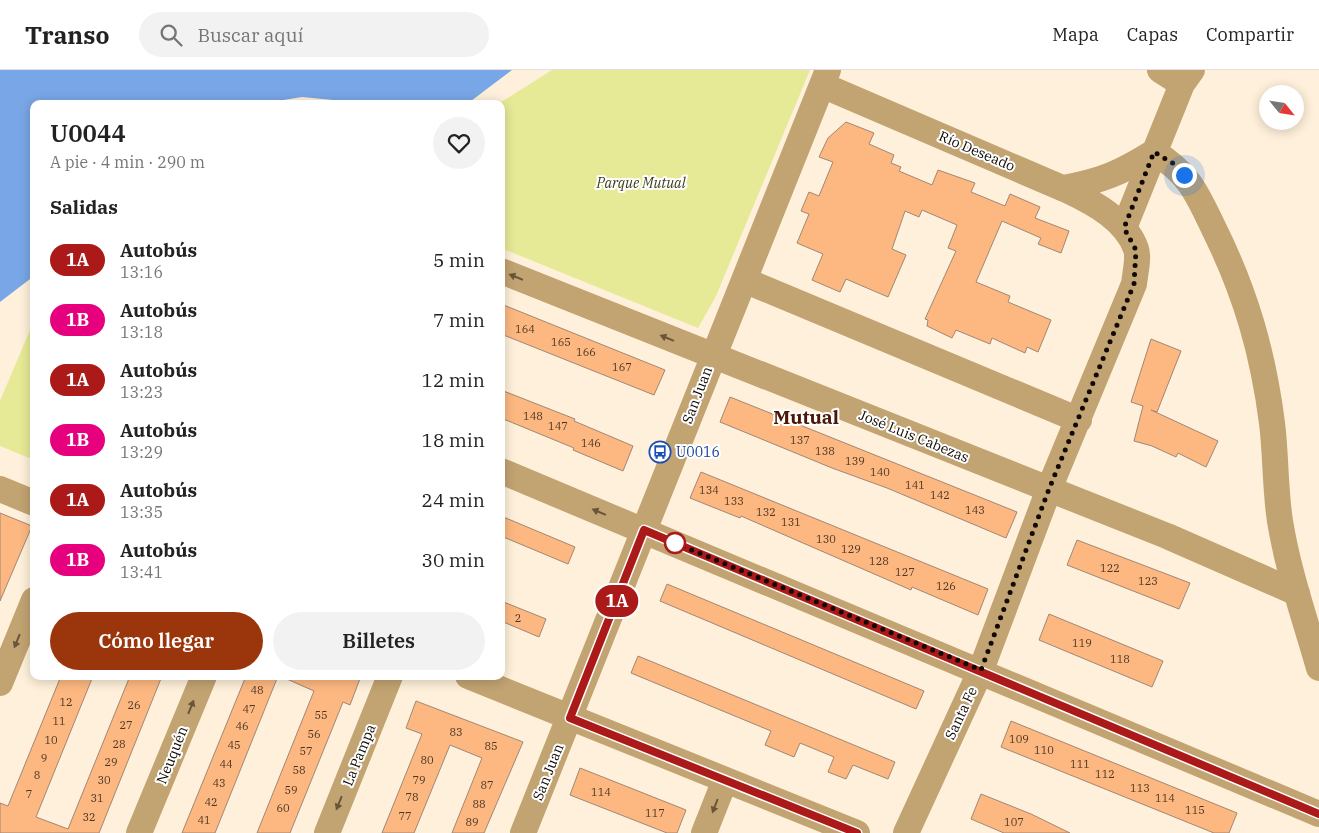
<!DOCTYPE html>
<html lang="es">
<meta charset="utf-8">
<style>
body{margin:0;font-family:"IBM Plex Serif",serif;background:#f2f2f2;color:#222;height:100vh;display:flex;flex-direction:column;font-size:19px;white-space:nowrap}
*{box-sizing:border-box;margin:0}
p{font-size:16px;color:#767676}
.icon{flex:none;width:28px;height:28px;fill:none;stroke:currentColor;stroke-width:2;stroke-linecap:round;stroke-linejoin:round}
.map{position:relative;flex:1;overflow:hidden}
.details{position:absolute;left:30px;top:30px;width:475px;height:580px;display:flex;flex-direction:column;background:#fff;border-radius:10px;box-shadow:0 2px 12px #0003}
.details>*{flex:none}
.badge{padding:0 10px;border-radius:16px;font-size:18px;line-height:32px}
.needle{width:32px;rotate:120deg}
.fabs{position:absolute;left:1259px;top:15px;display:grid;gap:10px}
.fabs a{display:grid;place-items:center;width:45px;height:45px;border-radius:50%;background:#fff;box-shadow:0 2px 12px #0003;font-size:25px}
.you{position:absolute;width:25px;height:25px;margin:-12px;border:4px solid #fff;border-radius:50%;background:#1a73e8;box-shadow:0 0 0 8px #1a73e833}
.map>.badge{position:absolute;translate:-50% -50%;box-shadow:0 0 0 2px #fff}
h2{padding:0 20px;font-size:19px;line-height:45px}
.round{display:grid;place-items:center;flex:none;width:52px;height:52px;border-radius:26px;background:#f2f2f2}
.headline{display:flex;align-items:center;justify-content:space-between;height:85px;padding:0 20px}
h1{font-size:24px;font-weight:600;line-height:38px}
.button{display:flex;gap:10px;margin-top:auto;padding:10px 20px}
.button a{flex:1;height:58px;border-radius:30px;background:#9b350b;color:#fff;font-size:20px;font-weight:600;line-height:58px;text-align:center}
.button a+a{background:#f2f2f2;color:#222}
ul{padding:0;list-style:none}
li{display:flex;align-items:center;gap:15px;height:60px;padding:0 20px}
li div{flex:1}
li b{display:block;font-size:19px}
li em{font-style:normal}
li .badge{min-width:55px;font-weight:700;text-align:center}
header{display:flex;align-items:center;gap:30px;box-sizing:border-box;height:70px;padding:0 25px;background:#fff;border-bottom:1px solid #e0e0e0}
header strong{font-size:24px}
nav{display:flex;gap:28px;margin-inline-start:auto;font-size:18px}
.search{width:350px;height:45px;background:#f2f2f2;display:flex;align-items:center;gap:12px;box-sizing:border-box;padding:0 18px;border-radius:28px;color:#767676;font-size:19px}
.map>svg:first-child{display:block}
.green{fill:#e6ea96}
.water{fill:#79a6e6}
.building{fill:#fdb881;stroke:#a08775}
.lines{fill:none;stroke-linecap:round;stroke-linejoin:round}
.minor{stroke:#c2a372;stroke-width:26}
.oneway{fill:#69563a}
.line-casing{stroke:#fff;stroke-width:11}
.line{stroke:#ac1919;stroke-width:8}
.walk{stroke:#100a03;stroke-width:5;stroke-dasharray:0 9}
.stop-dot{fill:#fff;stroke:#ac1919;stroke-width:2.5}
.labels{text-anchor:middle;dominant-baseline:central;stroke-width:4;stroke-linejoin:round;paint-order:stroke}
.number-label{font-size:11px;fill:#4b3622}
.street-label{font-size:14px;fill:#100a03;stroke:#fff}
.park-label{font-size:14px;font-style:italic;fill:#3d3e1a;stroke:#fff}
.transit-label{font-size:14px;fill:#164399;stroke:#fff;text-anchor:start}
.district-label{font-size:19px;font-weight:bold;fill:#491706;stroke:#fff}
</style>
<header>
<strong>Transo</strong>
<div class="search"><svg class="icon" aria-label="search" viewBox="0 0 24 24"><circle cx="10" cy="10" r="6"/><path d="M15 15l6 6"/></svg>Buscar aquí</div>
<nav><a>Mapa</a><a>Capas</a><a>Compartir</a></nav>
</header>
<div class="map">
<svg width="1319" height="763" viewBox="0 0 1319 763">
<rect width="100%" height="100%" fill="#fef0da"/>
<path class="green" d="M552,0h258l-94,226 -18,32 -197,-80v-144h-3z
M33,253h1v137l-34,-14v-45z"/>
<path class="water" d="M0,0h512l-45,34h-92l-73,-7 -43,7h-225v172l-34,26z"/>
<path class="building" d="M846,52l28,11 -5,11 25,11 -3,8 10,4 -2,4 33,14 6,-15 37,13 -4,9 34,14 5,-12 30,13 -5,11 34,13 -8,22 -23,-9 3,-6 -39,-17 -26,61 34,14 -2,6 43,18 -13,32 -11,-5 -2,6 -33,-15 -2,6 -34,-14 -4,8 -25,-12 1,-6 -3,-1 31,-68 -8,-3 9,-23 -35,-15 -3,7 -14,-6 -13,38 14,6 -18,42 -42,-18 -6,13 -28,-12 11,-26 -26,-11 12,-29 -8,-3 8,-19 10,4 14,-34 -14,-5 9,-19z
M501,234l164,66 -11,25 -153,-61z
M1151,269l30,12 -24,61 -6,-2 67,31 -12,26 -28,-14 -2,4 -24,-11 -18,-5 9,-35 -12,-4z
M501,320l74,29 -1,2 59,25 -10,25 -50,-21 1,-2 -73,-30z
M730,327l287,115 -11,26 -119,-50 -55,-20 -112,-46z
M701,402l287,117 -10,26 -66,-28 -1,3 -170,-74 -1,2 -50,-20z
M0,443l32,13 -32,75z
M501,446l74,31 -7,17 -67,-28z
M1077,470l113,43 -11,26 -112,-44z
M667,514l257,107 -8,18 -256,-108z
M501,531l45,18 -7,18 -38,-16z
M1049,544l114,47 -11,26 -113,-47z
M638,586l257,106 -7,17 -35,-14 -7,14 -18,-7 6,-15 -34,-14 -6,14 -29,-12 6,-14 -140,-58z
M61,606h32l-57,141 32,12 62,-153h32l-63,157h-99v-30l8,3z
M246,606h32l-63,157h-33z
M280,606h81l-11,29 -7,-3 -53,131h-33l57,-142z
M416,631l107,41 -39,91h-32l30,-75 -32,-13 -36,88h-32l40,-99 -16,-6z
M1011,651l226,92 -8,20h-15l-213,-86z
M580,698l106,42 -9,23h-10l-97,-38z
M981,724l50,20 39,19h-66l-33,-14z"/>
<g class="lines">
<path class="minor" d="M1160,0l22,14
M822,15l247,106c25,12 57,29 67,58 3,9 -1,25 -2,35l-85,205 -68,181 -75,163
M1063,118c38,-7 58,-15 91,-36 37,23 43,42 61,79 31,63 48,122 57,192 4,32 3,66 8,98 8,50 25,98 39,147
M1124,158l58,-144 10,-14
M501,201l666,265 130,57
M744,210l335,140
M501,401l818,343
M0,419l34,14
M468,606l389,157
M0,613l34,-83
M139,763l65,-157
M327,763l63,-157
M523,763l305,-763
M704,763l21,-53"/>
</g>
<defs><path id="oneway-solid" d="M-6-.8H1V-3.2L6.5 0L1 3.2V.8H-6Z" transform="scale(1.25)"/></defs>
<g class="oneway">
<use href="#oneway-solid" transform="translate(516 207) rotate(-158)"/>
<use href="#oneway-solid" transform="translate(667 268) rotate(-158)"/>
<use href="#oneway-solid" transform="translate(599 442) rotate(-157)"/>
<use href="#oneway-solid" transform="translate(17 571) rotate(112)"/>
<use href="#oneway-solid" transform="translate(191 637) rotate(-68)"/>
<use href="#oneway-solid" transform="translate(339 733) rotate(112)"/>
<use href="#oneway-solid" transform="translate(715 736) rotate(111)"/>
</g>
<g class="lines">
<g class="line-casing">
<path id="line" d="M857,763l-287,-115 74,-188 675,284"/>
</g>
<use href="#line" class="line"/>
<path class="walk" d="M675,473l306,127 68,-181 85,-205 2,-34 -12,-22 30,-76 22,13 8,10"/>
</g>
<defs>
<g id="bus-ring" transform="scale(1.125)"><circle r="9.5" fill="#fff" stroke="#1a4fb4" stroke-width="1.5"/><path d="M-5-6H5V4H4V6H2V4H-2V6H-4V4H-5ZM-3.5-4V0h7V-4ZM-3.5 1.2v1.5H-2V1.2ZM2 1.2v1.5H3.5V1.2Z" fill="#1a4fb4"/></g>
</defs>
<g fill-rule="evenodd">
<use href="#bus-ring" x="660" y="382"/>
</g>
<circle class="stop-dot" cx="675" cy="473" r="10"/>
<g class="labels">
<g class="number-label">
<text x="525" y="259">164</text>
<text x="561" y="272">165</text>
<text x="586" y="282">166</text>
<text x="622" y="297">167</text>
<text x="533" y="346">148</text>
<text x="558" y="356">147</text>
<text x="800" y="370">137</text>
<text x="591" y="373">146</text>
<text x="825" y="381">138</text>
<text x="855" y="391">139</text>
<text x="880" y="402">140</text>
<text x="915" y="415">141</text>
<text x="709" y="420">134</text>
<text x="940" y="425">142</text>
<text x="734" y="431">133</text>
<text x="975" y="440">143</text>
<text x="766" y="442">132</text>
<text x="791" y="452">131</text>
<text x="826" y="469">130</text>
<text x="851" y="479">129</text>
<text x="879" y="491">128</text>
<text x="1110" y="498">122</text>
<text x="905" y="502">127</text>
<text x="1148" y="511">123</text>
<text x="946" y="516">126</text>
<text x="518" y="548">2</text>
<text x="1082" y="573">119</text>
<text x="1120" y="589">118</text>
<text x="257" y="620">48</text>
<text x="66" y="632">12</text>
<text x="134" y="635">26</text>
<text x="249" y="639">47</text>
<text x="321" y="645">55</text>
<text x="59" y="651">11</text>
<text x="126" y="655">27</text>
<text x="242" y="656">46</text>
<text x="456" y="662">83</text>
<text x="314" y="664">56</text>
<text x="1019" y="669">109</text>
<text x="51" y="670">10</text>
<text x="119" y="674">28</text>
<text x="234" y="675">45</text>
<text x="491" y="676">85</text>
<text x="1044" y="680">110</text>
<text x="306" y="681">57</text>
<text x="44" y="688">9</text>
<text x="427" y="690">80</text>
<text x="111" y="692">29</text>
<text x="226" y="694">44</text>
<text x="1080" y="694">111</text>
<text x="299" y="700">58</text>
<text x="1105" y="704">112</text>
<text x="37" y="705">8</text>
<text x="104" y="710">30</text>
<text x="419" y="710">79</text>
<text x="219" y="713">43</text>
<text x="487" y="715">87</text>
<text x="1140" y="718">113</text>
<text x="291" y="720">59</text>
<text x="601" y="722">114</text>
<text x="29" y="724">7</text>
<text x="412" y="727">78</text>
<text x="97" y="728">31</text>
<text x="1165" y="728">114</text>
<text x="211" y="732">42</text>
<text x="479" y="734">88</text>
<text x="283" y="738">60</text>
<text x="1195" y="740">115</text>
<text x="655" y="743">117</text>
<text x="405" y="746">77</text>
<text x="89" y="747">32</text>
<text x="204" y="750">41</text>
<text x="472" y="752">89</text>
<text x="1014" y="752">107</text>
</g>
<g class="street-label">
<text transform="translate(977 81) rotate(23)">Río Deseado</text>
<text transform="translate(697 325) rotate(-69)">San Juan</text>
<text transform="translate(914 366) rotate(22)">José Luis Cabezas</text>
<text transform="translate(961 643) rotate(-65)">Santa Fe</text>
<text transform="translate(172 685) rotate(-68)">Neuquén</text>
<text transform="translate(359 685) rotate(-68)">La Pampa</text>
<text transform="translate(548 702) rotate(-68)">San Juan</text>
</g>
<g class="park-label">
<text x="641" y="113">Parque Mutual</text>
</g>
<g class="transit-label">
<text x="676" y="382">U0016</text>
</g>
<g class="district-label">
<text x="806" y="347">Mutual</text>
</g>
</g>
</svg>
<div class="fabs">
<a><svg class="needle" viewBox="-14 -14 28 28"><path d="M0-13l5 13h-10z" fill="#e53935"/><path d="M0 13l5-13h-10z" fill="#767676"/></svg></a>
</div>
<div class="you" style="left:1184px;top:105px"></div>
<b class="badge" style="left:617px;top:531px;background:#ac1919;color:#fff">1A</b>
<section class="details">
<div class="headline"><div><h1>U0044</h1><p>A pie · 4 min · 290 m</p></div><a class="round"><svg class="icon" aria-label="heart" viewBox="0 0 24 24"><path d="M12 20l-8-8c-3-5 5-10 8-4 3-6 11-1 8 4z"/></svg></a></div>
<h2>Salidas</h2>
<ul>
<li><span class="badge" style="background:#ac1919;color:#fff">1A</span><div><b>Autobús</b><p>13:16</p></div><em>5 min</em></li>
<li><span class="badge" style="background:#e6007e;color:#fff">1B</span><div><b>Autobús</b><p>13:18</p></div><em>7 min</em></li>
<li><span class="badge" style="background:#ac1919;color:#fff">1A</span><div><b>Autobús</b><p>13:23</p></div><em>12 min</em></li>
<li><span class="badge" style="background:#e6007e;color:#fff">1B</span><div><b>Autobús</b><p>13:29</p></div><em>18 min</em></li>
<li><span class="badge" style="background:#ac1919;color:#fff">1A</span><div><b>Autobús</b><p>13:35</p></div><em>24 min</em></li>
<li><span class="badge" style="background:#e6007e;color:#fff">1B</span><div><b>Autobús</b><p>13:41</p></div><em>30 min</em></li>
</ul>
<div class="button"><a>Cómo llegar</a><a>Billetes</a></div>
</section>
</div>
